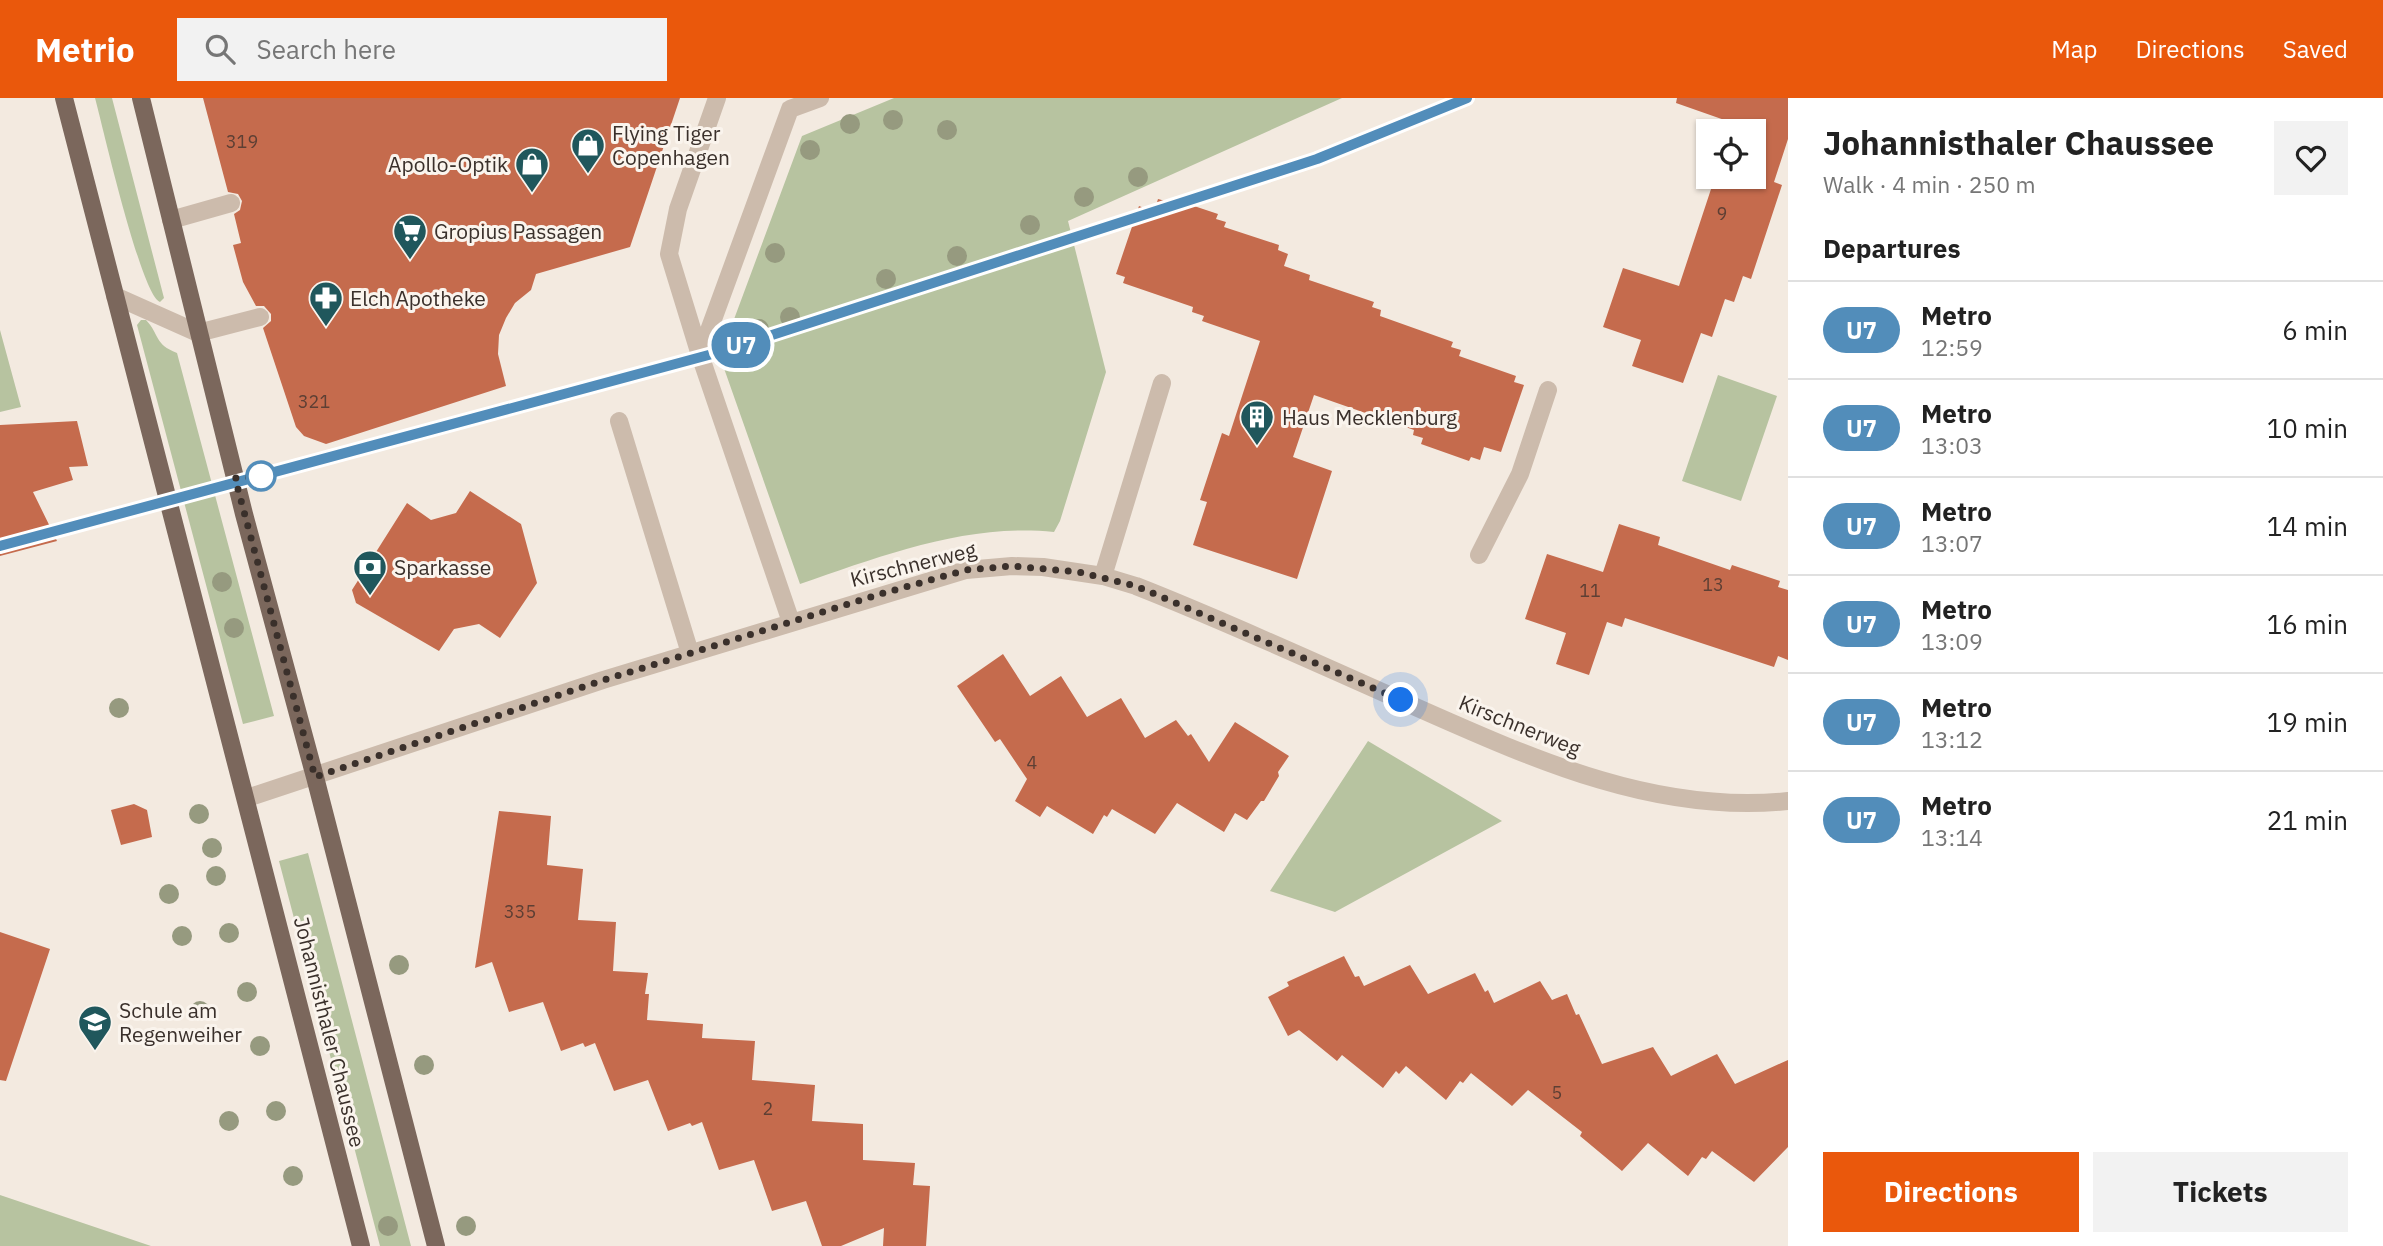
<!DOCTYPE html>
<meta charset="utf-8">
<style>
body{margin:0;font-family:"IBM Plex Sans",sans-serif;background:#f2f2f2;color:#222;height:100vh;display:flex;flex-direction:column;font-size:26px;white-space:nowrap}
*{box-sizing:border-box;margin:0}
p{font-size:23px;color:#767676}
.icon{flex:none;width:38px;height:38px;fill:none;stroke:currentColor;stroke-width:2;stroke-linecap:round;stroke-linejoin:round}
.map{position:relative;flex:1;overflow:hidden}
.details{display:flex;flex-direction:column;background:#fff;width:595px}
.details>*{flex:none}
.badge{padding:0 14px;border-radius:23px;font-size:24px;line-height:46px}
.controls{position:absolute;left:1696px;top:21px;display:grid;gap:14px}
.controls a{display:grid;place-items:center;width:70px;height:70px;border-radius:0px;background:#fff;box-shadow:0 2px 5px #0004;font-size:35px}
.you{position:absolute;width:35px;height:35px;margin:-18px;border:5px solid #fff;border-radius:50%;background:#1a73e8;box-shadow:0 0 0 10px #1a73e833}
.map>.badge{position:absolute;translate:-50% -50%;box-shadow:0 0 0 4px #fff}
h2{padding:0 35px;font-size:26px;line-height:63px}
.round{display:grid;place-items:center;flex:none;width:74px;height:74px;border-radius:0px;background:#f2f2f2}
.head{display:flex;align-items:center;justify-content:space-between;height:119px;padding:0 35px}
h1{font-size:33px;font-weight:800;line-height:52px}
.action{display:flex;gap:14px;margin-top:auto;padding:14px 35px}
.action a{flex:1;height:80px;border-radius:0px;background:#ea580c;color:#fff;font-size:28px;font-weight:800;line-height:80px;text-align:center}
.action a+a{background:#f2f2f2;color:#222}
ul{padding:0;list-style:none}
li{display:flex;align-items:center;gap:21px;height:98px;padding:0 35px;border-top:2px solid #e0e0e0}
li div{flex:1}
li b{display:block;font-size:26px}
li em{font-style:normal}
li .badge{min-width:77px;font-weight:700;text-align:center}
header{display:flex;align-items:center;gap:42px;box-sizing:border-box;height:98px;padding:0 35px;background:#ea580c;color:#fff}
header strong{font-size:33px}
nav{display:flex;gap:38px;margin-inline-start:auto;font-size:24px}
.search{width:490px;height:63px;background:#f2f2f2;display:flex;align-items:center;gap:18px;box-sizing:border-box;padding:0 24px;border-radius:0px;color:#767676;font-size:26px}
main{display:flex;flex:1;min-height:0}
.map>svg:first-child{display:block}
.green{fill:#b7c3a0}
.building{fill:#c56b4d}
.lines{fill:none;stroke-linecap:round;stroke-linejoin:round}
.minor{stroke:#ccbbac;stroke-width:18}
.major{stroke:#7b675c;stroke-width:18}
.tree{fill:#969a7f}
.line-casing{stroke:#fff;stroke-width:16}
.line{stroke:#528dba;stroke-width:10}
.walk{stroke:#3a302b;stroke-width:7;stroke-dasharray:0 12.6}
.stop-dot{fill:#fff;stroke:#528dba;stroke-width:3.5}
.labels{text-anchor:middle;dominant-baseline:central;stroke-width:6;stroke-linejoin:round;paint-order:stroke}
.number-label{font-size:18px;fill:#5d3f34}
.poi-label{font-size:21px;fill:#3a302b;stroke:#faf4ed;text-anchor:start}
.street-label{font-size:21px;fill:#3a302b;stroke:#faf4ed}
</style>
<header>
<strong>Metrio</strong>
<div class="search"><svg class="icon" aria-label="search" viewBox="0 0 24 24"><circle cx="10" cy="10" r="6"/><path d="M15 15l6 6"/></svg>Search here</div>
<nav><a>Map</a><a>Directions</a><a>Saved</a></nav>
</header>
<main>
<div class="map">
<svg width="1788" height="1148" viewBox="0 0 1788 1148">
<rect width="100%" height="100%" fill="#f3eae0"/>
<path class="green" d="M95,0h17l52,200 -4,4c-19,-7 -57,-175 -65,-204z
M894,0h448l-274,123 38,151 -46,149 -6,11c-88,-9 -172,24 -254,52l-80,-227 82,-221z
M141,222h5c14,15 8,24 31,33l97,363 -31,8 -106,-399z
M0,232l21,77 -21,5z
M1718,277l59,21 -36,105 -59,-20z
M1368,643l134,80 -167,91 -65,-21z
M308,755l103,393h-31l-101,-385z
M0,1097l151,51h-151z"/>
<path class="building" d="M203,0h477l-50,149 -94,27 -5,16 -16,13 -9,15 -7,17 -1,19 8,32 -180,58 -22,-8 -8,-9 -33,-99 8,-7v-7l-7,-8h-8l-13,-24 -10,-37 8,-2 -7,-29 6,-4 2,-9 -4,-7 -10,-2z
M1677,0h111v41l-14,43 8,3 -31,94 -8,-3 -9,26 -9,-3 -13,38 -11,-4 -18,50 -51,-17 9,-26 -38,-13 20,-59 56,18 36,-109h39v-46h-23l2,-8 -57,-20z
M1170,100l48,16 -2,5 10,3 -2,5 55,18 -1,5 10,4 -4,12 26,9 -1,5 65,22 -2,5 9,3 -1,6 73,26 -2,5 10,3 -2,6 57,20 -2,6 10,3 -23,67 -17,-5 -4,13 -9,-3 -2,4 -48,-17 2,-6 -10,-3 1,-5 -100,-35 -21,62 39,14 -35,108 -104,-34 14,-43 -7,-2 22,-67 7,3 31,-95 -58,-20 2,-5 -12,-4 1,-5 -70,-24 2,-6 -9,-3 23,-68 15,6 4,-13 11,3z
M77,323l11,45 -19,1 4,13 -40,12 24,49 -57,15v-131z
M470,393l51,33 16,59 -37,55 -21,-14 -25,5 -15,22 -83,-48 -4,-13 55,-87 24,17 25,-7z
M1619,426l41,13 -2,8 72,25 2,-5 48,16 -2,6 10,3v70l-10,-4 -4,11 -149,-49 -3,9 -15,-5 -18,53 -33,-11 10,-31 -41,-14 22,-65 56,18z
M1003,556l27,42 31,-20 26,41 34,-19 24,40 31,-18 12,16 3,-2 18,28 26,-40 54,34 -11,16 1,4 -15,25h-3l-14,19 -12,-7 -11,19 -47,-29 -22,31 -43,-25 -5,8 -3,-2 -11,19 -46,-28 -7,11 -25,-16 12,-22 -27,-40 -5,3 -38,-56z
M134,706l13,6 5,27 -31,8 -10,-35z
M499,713l52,5 -4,49 36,4 -5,51 38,2 -3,49 35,2 -3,21h4l-2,26 56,4 -1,14 53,3 -3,39 63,5 -3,36 51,3v36l52,3 -2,22 17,1 -4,60h-43l1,-18 -43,18h-19l-16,-45 -34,10 -18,-51 -35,10 -17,-48 -10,4 -2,-3 -22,8 -20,-51 -34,11 -19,-48 -10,4 -2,-4 -22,8 -18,-49 -34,10 -17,-50 -17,6z
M0,834l50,17 -44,132 -6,-1z
M1344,858l11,21 4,-1 5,10 46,-21 18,29 47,-21 10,19 3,-2 6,13 46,-22 12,19 15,-6 9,21 3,-1 23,50 51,-17 18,29 46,-22 18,30 53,-24v87l-34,35 -42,-31 -6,8 -4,-2 -14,19 -40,-33 -26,28 -42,-35 2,-4 -54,-42 -16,16 -41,-33 -8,10 -3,-2 -14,19 -40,-34 -7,8 -3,-3 -13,17 -41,-33 -5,6 -38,-31 -11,6 -20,-39 21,-11 -2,-4z"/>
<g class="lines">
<path class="minor" d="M717,0l-39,111 -9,45 31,101 91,267
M171,122l60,-17
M115,198l83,37 62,-16
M700,257l90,-246 30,-11
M619,323l71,232
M1479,457l41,-81 28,-84
M1103,478l59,-193
M247,700l356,-118 363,-110 46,-4 31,1 60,9 33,10c92,36 182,78 273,118 120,53 244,111 379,97"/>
<path class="major" d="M64,0l297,1148
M141,0l103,416 71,263 121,469"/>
</g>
<g class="tree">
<circle cx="893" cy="22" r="10"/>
<circle cx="850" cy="26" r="10"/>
<circle cx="947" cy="32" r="10"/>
<circle cx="810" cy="52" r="10"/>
<circle cx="1138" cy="79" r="10"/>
<circle cx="1084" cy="99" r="10"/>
<circle cx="1030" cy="127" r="10"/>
<circle cx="775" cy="155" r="10"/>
<circle cx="957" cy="158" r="10"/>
<circle cx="886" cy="181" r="10"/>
<circle cx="790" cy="219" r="10"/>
<circle cx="759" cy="231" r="10"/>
<circle cx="222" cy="484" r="10"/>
<circle cx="234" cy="530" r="10"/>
<circle cx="119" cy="610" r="10"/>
<circle cx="199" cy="716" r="10"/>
<circle cx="212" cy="750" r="10"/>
<circle cx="216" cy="778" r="10"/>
<circle cx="169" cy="796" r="10"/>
<circle cx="229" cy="835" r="10"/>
<circle cx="182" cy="838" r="10"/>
<circle cx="399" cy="867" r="10"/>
<circle cx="247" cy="894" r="10"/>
<circle cx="200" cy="913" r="10"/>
<circle cx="260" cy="948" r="10"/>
<circle cx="424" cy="967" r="10"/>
<circle cx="276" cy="1013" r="10"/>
<circle cx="229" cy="1023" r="10"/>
<circle cx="293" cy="1078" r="10"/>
<circle cx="388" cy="1128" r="10"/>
<circle cx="466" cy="1128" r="10"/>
</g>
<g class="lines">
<g class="line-casing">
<path id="line" d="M0,448l716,-193 601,-194 150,-61"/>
</g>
<use href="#line" class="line"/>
<path class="walk" d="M261,378l-26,2 80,299 289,-97 280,-87 82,-23 46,-4 67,6 57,14 265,114"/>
</g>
<defs>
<g id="shop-pin" transform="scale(1.75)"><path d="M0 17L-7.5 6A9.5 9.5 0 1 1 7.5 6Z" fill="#20575c" stroke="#faf4ed"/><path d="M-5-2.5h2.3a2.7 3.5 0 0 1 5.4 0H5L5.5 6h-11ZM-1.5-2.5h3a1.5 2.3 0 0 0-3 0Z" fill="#fff"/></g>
<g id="supermarket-pin" transform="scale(1.75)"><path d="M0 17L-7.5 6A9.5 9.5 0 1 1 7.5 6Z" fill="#20575c" stroke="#faf4ed"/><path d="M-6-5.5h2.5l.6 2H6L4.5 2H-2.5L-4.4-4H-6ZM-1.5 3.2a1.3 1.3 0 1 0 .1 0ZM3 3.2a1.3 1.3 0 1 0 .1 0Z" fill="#fff"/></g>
<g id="pharmacy-pin" transform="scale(1.75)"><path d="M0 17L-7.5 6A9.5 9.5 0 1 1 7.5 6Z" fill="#20575c" stroke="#faf4ed"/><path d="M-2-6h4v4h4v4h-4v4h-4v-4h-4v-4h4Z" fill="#fff"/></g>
<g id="building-pin" transform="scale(1.75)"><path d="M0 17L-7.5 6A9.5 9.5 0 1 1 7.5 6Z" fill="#20575c" stroke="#faf4ed"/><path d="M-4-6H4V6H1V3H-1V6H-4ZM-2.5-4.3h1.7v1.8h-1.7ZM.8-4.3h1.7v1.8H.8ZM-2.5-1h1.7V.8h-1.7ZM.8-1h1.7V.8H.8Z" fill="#fff"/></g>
<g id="bank-pin" transform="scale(1.75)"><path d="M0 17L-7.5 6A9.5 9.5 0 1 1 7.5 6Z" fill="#20575c" stroke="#faf4ed"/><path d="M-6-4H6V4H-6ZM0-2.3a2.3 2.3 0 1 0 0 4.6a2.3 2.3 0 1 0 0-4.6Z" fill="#fff"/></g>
<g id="school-pin" transform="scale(1.75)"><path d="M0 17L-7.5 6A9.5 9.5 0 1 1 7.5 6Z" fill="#20575c" stroke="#faf4ed"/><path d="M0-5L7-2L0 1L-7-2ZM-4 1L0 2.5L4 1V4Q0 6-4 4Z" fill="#fff"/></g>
</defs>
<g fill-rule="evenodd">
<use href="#shop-pin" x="588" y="47"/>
<use href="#shop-pin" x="532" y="66"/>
<use href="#supermarket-pin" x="410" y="133"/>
<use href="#pharmacy-pin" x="326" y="200"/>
<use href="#building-pin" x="1257" y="319"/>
<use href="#bank-pin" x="370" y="469"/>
<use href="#school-pin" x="95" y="924"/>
</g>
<circle class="stop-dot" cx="261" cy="378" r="14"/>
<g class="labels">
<g class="number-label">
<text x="242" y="43">319</text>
<text x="1722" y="115">9</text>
<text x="314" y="303">321</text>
<text x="1713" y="486">13</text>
<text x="1590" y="492">11</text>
<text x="1032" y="664">4</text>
<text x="520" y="813">335</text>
<text x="1557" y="994">5</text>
<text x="768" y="1010">2</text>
</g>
<g class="poi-label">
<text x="612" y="35">Flying Tiger<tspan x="612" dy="24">Copenhagen</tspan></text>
<text x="508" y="66" text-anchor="end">Apollo-Optik</text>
<text x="434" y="133">Gropius Passagen</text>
<text x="350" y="200">Elch Apotheke</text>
<text x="1282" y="319">Haus Mecklenburg</text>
<text x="394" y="469">Sparkasse</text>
<text x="119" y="912">Schule am<tspan x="119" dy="24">Regenweiher</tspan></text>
</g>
<g class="street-label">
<text transform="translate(913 466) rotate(-14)">Kirschnerweg</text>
<text transform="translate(1520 627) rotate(22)">Kirschnerweg</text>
<text transform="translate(330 934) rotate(76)">Johannisthaler Chaussee</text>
</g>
</g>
</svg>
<div class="controls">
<a><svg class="icon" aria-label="locate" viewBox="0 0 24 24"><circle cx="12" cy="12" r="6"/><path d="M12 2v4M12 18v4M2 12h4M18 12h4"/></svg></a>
</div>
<div class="you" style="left:1401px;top:602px"></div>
<b class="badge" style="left:741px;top:247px;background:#528dba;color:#fff">U7</b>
</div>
<section class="details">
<div class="head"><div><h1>Johannisthaler Chaussee</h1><p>Walk · 4 min · 250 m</p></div><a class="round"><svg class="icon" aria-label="heart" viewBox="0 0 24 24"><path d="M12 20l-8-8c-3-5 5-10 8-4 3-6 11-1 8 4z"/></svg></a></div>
<h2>Departures</h2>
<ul>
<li><span class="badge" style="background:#528dba;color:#fff">U7</span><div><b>Metro</b><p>12:59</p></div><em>6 min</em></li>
<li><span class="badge" style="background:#528dba;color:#fff">U7</span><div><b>Metro</b><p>13:03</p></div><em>10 min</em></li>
<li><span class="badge" style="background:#528dba;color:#fff">U7</span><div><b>Metro</b><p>13:07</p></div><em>14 min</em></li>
<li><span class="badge" style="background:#528dba;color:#fff">U7</span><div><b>Metro</b><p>13:09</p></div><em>16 min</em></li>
<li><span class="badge" style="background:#528dba;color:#fff">U7</span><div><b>Metro</b><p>13:12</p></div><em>19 min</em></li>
<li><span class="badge" style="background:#528dba;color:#fff">U7</span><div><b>Metro</b><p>13:14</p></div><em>21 min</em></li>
</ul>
<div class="action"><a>Directions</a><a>Tickets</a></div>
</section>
</main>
